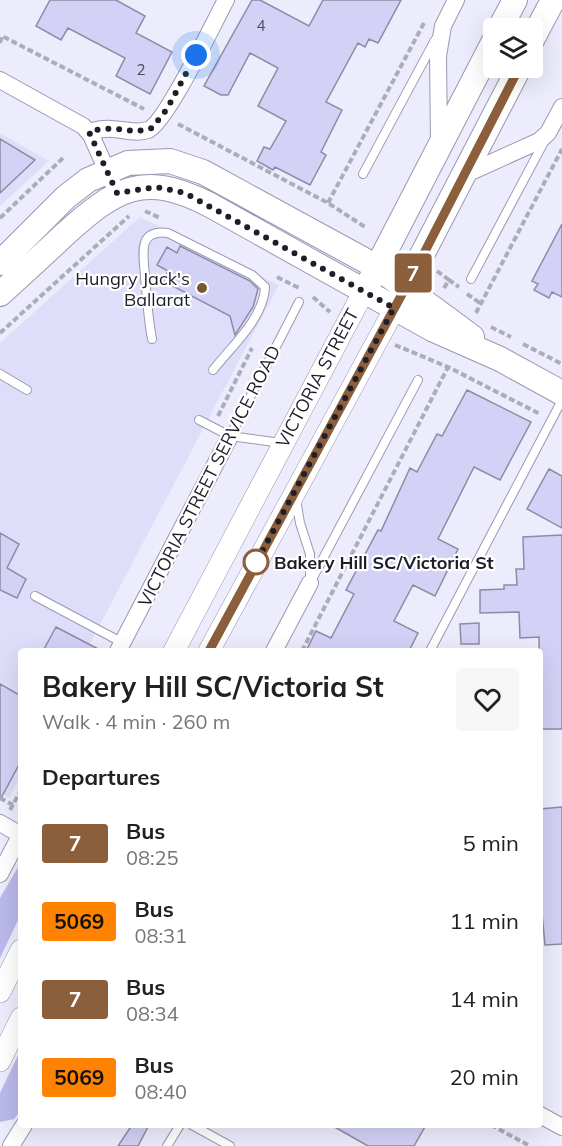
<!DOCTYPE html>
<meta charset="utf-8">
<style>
body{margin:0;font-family:Mulish,sans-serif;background:#f6f6f6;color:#202124;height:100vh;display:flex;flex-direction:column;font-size:22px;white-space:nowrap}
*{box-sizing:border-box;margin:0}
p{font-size:20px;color:#757577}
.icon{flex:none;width:33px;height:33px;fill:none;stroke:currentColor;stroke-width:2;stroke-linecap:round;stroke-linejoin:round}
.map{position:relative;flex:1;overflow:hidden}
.side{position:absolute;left:18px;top:648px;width:525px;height:480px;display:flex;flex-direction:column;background:#fff;border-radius:6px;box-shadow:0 6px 24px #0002}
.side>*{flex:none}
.badge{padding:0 12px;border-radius:4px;font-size:21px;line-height:39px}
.fabs{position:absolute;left:483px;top:18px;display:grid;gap:12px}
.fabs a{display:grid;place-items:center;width:60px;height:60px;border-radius:6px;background:#fff;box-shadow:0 6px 24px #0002;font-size:30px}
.you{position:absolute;width:30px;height:30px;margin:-15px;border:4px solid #fff;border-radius:50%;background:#1a73e8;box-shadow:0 0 0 9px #1a73e833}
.map>.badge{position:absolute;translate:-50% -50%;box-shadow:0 0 0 3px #fff}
h2{padding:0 24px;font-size:22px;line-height:54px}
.round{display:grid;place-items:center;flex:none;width:63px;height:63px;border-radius:6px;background:#f6f6f6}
.overview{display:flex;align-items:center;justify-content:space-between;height:102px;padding:0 24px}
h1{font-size:28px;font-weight:700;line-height:45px}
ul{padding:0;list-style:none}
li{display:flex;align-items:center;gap:18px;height:78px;padding:0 24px}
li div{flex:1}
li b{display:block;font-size:22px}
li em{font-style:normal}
li .badge{min-width:66px;font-weight:700;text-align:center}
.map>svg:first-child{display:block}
.built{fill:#dfdefa}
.green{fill:#bbb8ec}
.building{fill:#d3d1f6;stroke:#8c8ca4;stroke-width:1.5}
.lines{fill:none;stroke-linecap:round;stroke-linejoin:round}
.service-casing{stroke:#9998b2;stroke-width:10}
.minor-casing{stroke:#9998b2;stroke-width:18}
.tertiary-casing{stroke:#9998b2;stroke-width:22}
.secondary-casing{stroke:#9998b2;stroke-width:26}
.path{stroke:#acacba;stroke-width:4;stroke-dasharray:6 3;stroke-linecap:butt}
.service{stroke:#fff;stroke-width:8}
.minor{stroke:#fff;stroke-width:16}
.tertiary{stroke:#fff;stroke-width:21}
.secondary{stroke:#fff;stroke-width:24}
.line-casing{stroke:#fff;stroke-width:14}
.line{stroke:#8b5e3c;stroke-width:9}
.walk{stroke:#1e1e28;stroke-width:6;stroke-dasharray:0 10.8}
.poi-dot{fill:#74582b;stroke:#fff;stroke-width:2}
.stop-dot{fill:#fff;stroke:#8b5e3c;stroke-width:3}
.labels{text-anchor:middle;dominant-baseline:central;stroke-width:4.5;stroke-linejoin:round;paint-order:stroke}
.number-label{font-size:15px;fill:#4b4b5c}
.poi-label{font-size:18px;fill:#1e1e28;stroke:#fff;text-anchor:end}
.street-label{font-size:18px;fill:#1e1e28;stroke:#fff}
.stop-label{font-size:18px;font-weight:bold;fill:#1e1e28;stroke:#fff;text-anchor:start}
</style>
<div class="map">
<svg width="562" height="1146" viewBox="0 0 562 1146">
<rect width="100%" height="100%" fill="#ececfc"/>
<path class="built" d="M0,133l49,28 -49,45z
M140,217l139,68 -193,366h-65v124l-12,23 -9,-5v-450z"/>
<path class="green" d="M21,862v52l-21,44v-60z
M21,1049v61l-7,9 -14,3v-29z"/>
<path class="building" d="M50,0h66l29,16 -9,17 36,19 -22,42 -34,-18 9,-18 -57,-30 -7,12 -25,-14z
M252,0h8l49,26 14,-26h78l-23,43 -9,-4 -4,8 -7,-4 -32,59 16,8 -21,42 5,3 -16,30 -35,-18 -2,3 -16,-9 7,-14 6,2 16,-28 -28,-15 20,-38 -28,-15 -22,42h-7l-17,-9z
M0,139l35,21 -35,33z
M562,224v73l-10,-5 -3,6 -15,-8 4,-6 -6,-3z
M180,246l70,35 8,8 -5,18 -18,28 -5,-19 -67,-35 5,-10 -11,-6 10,-18 10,6z
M467,390l64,32 -31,58 -26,-13 -36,72 20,10 -23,47 -22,-11 -19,36 24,12 -9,18h-103l10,-20 15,7 23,-44 -8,-4 32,-60 3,1 29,-63 7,4 20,-38 5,2z
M549,469l13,7v52l-35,-19z
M0,533l19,11 -12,24 19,11 -9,19 -17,-8z
M562,535v194h-22l-1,-92 -19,1 -1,-26 -39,1v-23l24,-1v-4h13l-1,-16h8l-1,-32z
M479,623v21h-18l-1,-20z
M56,627l46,24h-59z
M0,684l21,12v65l-21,39z
M562,807v137l-17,1 -5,-52v-84z
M132,1125h17l-11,21h-20z
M331,1125h95l-12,21h-46z"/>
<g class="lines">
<g class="service-casing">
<path id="service" d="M363,174l72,-134
M471,279l73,-137
M152,339c-4,-21 -5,-41 -7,-62 -1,-21 -9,-48 23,-44l84,42 13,12c-1,31 -34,60 -52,83
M0,374l27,16
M199,420l31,16 51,7
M230,436l69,-134
M296,499l4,24 10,31v26
M310,583l108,-203
M35,596l88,47
M430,651l132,-251
M192,1125l38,21
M167,1146l13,-21"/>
</g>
<g class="minor-casing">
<path id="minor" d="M0,80l83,46 8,9 21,47
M89,132c25,-9 40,4 59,-2 18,-7 66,-108 78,-130
M439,142l-1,-86 5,-30 13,-26
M464,175l75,-34 9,-8 14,-26
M118,651l112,-215
M274,651l36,-68
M0,823l21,12
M0,874l21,-40
M540,1115l22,12
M11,1146l13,-21"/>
</g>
<g class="tertiary-casing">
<path id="tertiary" d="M174,651l190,-360
M209,651l186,-343
M0,992l21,-42
M0,1061l21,-43"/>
</g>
<g class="secondary-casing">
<path id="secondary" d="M500,28l15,-28
M532,40l21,-40
M0,263l66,-66 22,-17 40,-17 42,-2 33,11 174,95 95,70
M370,281l124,-240
M0,294c21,-19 43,-39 64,-59 51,-46 79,-65 146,-30l222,124 68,30 62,34
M398,301l121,-233"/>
</g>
<path class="path" d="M0,43l2,-7 142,73
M178,124l150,79 37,24
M328,203l96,-180
M145,211l15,7
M0,218l64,-61
M437,271l12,9
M277,277l22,11
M444,288l5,-8 10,7
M467,294l13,9
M313,297l17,15
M476,313l86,-164
M491,327l20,10
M0,333l129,-117
M523,344l39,20
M395,345l53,22 92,47
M218,416l34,-68
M302,651l146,-284
M0,798l13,7
M10,810l11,-20
M491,1125l39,21"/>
<use href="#service" class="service"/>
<use href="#minor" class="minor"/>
<use href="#tertiary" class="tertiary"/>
<use href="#secondary" class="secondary"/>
</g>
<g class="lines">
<g class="line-casing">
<path id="line" d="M209,651l212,-392 98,-191"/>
</g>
<use href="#line" class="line"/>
<path class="walk" d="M196,55l-29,54 -15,19c-21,8 -38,-5 -63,4l28,61 39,-6 29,6 209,115 -142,262 4,-8"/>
</g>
<circle class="poi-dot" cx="202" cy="288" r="6"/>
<circle class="stop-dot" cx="256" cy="562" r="12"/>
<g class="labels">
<g class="number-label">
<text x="261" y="25">4</text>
<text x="141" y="69">2</text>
</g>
<g class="poi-label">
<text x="190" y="278">Hungry Jack's<tspan x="190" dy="21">Ballarat</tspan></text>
</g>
<g class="street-label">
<text transform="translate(317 378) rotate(-62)">VICTORIA STREET</text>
<text transform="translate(209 476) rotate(-63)">VICTORIA STREET SERVICE ROAD</text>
</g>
<g class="stop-label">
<text x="274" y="562">Bakery Hill SC/Victoria St</text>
</g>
</g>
</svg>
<div class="fabs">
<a><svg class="icon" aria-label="layers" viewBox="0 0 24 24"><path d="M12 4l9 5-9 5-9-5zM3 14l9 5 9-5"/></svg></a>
</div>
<div class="you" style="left:196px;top:55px"></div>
<b class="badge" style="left:413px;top:273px;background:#8b5e3c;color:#fff">7</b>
<section class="side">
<div class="overview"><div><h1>Bakery Hill SC/Victoria St</h1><p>Walk · 4 min · 260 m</p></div><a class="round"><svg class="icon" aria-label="heart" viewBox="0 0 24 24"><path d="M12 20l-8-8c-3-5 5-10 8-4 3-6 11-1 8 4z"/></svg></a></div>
<h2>Departures</h2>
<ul>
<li><span class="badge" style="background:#8b5e3c;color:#fff">7</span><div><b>Bus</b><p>08:25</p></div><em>5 min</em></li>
<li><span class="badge" style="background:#ff8200;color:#111">5069</span><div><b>Bus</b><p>08:31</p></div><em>11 min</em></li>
<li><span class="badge" style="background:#8b5e3c;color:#fff">7</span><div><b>Bus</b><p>08:34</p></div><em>14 min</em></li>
<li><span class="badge" style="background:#ff8200;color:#111">5069</span><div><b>Bus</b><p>08:40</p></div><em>20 min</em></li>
</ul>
</section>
</div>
